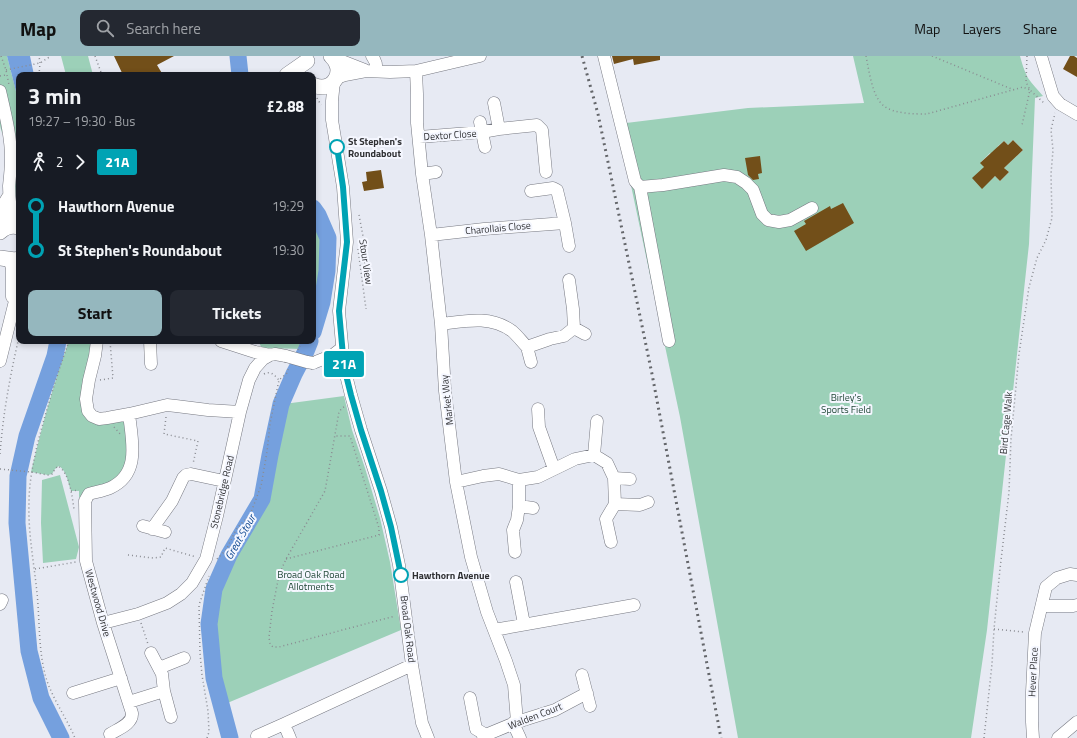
<!DOCTYPE html>
<meta charset="utf-8">
<style>
body{margin:0;font-family:"Titillium Web",sans-serif;background:#242831;color:#f1f3f6;height:100vh;display:flex;flex-direction:column;font-size:15px;white-space:nowrap}
*{box-sizing:border-box;margin:0}
p{font-size:13px;color:#9ea1a6}
.icon{flex:none;width:22px;height:22px;fill:none;stroke:currentColor;stroke-width:2;stroke-linecap:round;stroke-linejoin:round}
.map{position:relative;flex:1;overflow:hidden}
.panel{position:absolute;left:16px;top:16px;width:300px;height:272px;display:flex;flex-direction:column;background:#171b24;border-radius:8px;box-shadow:0 2px 6px #0003}
.panel>*{flex:none}
.badge{padding:0 8px;border-radius:3px;font-size:14px;line-height:26px}
.map>.badge{position:absolute;translate:-50% -50%;box-shadow:0 0 0 2px #fff}
.legs{display:flex;align-items:center;gap:6px;height:44px;padding:0 12px;font-size:13px}
.legs p{margin-inline-start:auto}
.summary{display:flex;align-items:center;justify-content:space-between;height:68px;padding:0 12px}
h1{font-size:22px;font-weight:700;line-height:30px}
.action{display:flex;gap:8px;margin-top:auto;padding:8px 12px}
.action a{flex:1;height:46px;border-radius:8px;background:#95b7be;color:#111;font-size:16px;font-weight:700;line-height:46px;text-align:center}
.action a+a{background:#242831;color:#f1f3f6}
ul{padding:0 12px;list-style:none}
li{display:flex;align-items:center;gap:14px;height:44px;font-size:15px}
li i{display:grid;place-items:center;width:6px;height:100%;margin:0 5px;background:currentColor}
li i::after{content:'';width:10px;height:10px;margin:-5px;border:3px solid;border-radius:50%;background:#171b24}
li p{margin-inline-start:auto}
li:first-child i{background:linear-gradient(#0000 50%,currentColor 0)}
li:last-child i{background:linear-gradient(currentColor 50%,#0000 0)}
header{display:flex;align-items:center;gap:24px;box-sizing:border-box;height:56px;padding:0 20px;background:#95b7be;color:#111}
header strong{font-size:19px}
nav{display:flex;gap:22px;margin-inline-start:auto;font-size:14px}
.search{width:280px;height:36px;background:#242831;display:flex;align-items:center;gap:10px;box-sizing:border-box;padding:0 14px;border-radius:8px;color:#9ea1a6;font-size:15px}
.map>svg:first-child{display:block}
.green{fill:#9cd0b8;fill-rule:evenodd}
.water{fill:#75a0de}
.lines{fill:none;stroke-linecap:round;stroke-linejoin:round}
.river{stroke:#75a0de;stroke-width:17}
.building{fill:#724f19}
.minor-casing{stroke:#777982;stroke-width:13}
.major-casing{stroke:#777982;stroke-width:16}
.path{stroke:#8a8c92;stroke-width:1.5;stroke-dasharray:1 3;stroke-linecap:butt}
.minor{stroke:#fff;stroke-width:12}
.major{stroke:#fff;stroke-width:15}
.rail{stroke:#64666a;stroke-width:3;stroke-dasharray:2 4;stroke-linecap:butt}
.minor-bridge-casing{stroke:#777982;stroke-width:13;stroke-linecap:butt}
.minor-bridge{stroke:#fff;stroke-width:12}
.line-1-casing{stroke:#fff;stroke-width:9}
.line-1{stroke:#00a3b4;stroke-width:6}
.stop-1-dot{fill:#fff;stroke:#00a3b4;stroke-width:2}
.labels{text-anchor:middle;dominant-baseline:central;stroke-width:4;stroke-linejoin:round;paint-order:stroke}
.street-label{font-size:10px;fill:#303134;stroke:#f5f7ff}
.stop-label{font-size:10px;font-weight:bold;fill:#303134;stroke:#f5f7ff;text-anchor:start}
.park-label{font-size:10px;fill:#1f4636;stroke:#f5f7ff}
.water-label{font-size:11px;font-style:italic;fill:#0e4790;stroke:#f5f7ff}
</style>
<header>
<strong>Map</strong>
<div class="search"><svg class="icon" aria-label="search" viewBox="0 0 24 24"><circle cx="10" cy="10" r="6"/><path d="M15 15l6 6"/></svg>Search here</div>
<nav><a>Map</a><a>Layers</a><a>Share</a></nav>
</header>
<div class="map">
<svg width="1077" height="682" viewBox="0 0 1077 682">
<rect width="100%" height="100%" fill="#e7eaf3"/>
<path class="green" d="M0,0h7l12,47v101l-10,-10v-58l-7,-3 -2,-7z
M61,0h27l5,19h-27z
M853,0h167c2,7 4,15 8,22 4,6 10,12 15,18l-8,2 -6,146 -42,386 -16,108h-233l-58,-321 -62,-293 130,-16 116,-5zM1013,84l10,10 -19,18 5,4 -9,9 -5,-5 -13,12 2,-21 -3,-5 9,-9 4,4 4,-11 6,-5 4,4z
M313,169l5,8 6,19 -4,34 -7,25z
M69,285h28l-8,39 3,36 37,-2 1,54 -45,33 -6,-4v-6h-8c-3,-8 -4,-20 -12,-25l-4,3 -3,5 -4,1 -17,-3c11,-45 22,-88 38,-131z
M258,285h46l-2,8 -35,-1 -4,2z
M344,340l8,34 13,38 15,50 10,44 11,68 -176,74 -8,-29 -4,-20 -1,-30 4,-35 15,-34 33,-57 4,-15 4,-29 12,-51z
M60,419l19,72 -3,12 -33,4 -2,-40 1,-43z"/>
<path class="water" d="M7,0h23l4,19h-15v28z"/>
<g class="lines">
<path class="river" d="M238,0l2,19
M313,152l5,7 10,23 -1,33 -5,31 -9,30
M58,285l-3,15 -28,80 -9,40 -1,47 12,128 12,47 20,40
M230,682l-16,-60 -5,-54 5,-35 15,-34 33,-56 8,-44 11,-51 13,-30 12,-23 4,-10"/>
</g>
<path class="building" d="M114,0h60l-17,9 6,10h-40z
M612,0h48v4l-26,5 -1,-6 -19,5z
M1070,0h4l3,2v19l-14,-8z
M1013,84l10,10 -19,18 5,4 -9,9 -5,-5 -13,13 -10,-11 12,-11 -4,-4 24,-22 4,4z
M760,100l2,17 -4,1 1,5 -6,1 -5,-5 -3,-17z
M381,114l3,18 -20,3 -2,-9 5,-1 -1,-9z
M843,147l11,20 -48,28 -12,-20 12,-7 -2,-3 26,-15 1,3z"/>
<g class="lines">
<g class="minor-casing">
<path id="minor" d="M372,0c4,5 5,9 4,15
M604,0l31,125 5,6 23,-2 61,-10 13,2 9,6 7,7 9,24 6,6 11,2 11,-2 22,-12
M1041,0l12,40 7,8 17,10
M334,2l31,12
M416,15l1,23v29l5,51 9,61 10,89 4,67 11,91 15,75 16,55 19,49 8,24 3,37
M336,22l9,-3 21,-4 24,1 26,-1 64,-15
M334,25l-2,20v19l11,67 4,55 -8,69 5,56 7,28 10,35 20,61 10,36 8,38 13,100 10,58 6,15
M0,35c5,22 11,45 11,67 0,10 -1,19 -2,28 0,14 2,27 6,40
M494,47l5,26
M480,66l5,25
M419,81l63,-5 17,-3 38,-4 5,5 4,42
M422,118l14,-2
M640,131l29,154
M565,167l4,23
M1,175l2,-26 5,-8
M431,179l53,-6 81,-6 -8,-33 -4,-2 -22,3
M10,204l2,9v28
M441,268c24,-3 49,-9 71,7 5,4 10,11 15,16l23,-8 14,-3 10,-8 -1,-19 -4,-29
M574,272l11,6
M97,285l-2,15 -6,24 -3,19 2,12 4,5 7,3 8,-1 22,-4 38,-9 9,1 32,4 32,2
M150,285l1,23
M221,285l34,11 15,3
M527,291l4,15
M0,305l19,-76
M313,307l20,-8 9,-7
M538,353l1,18 15,42
M594,399l3,-34
M614,422l16,1
M456,426l27,-6 16,-2 20,6 19,-3 37,-18 19,-4 13,8 7,15 1,26 -9,15 5,23
M85,445l1,60 17,62 29,90c1,11 -14,16 -22,21
M85,445l4,-7c6,-2 14,-3 21,-6 31,-14 22,-47 19,-74
M615,448l25,1 8,-3
M519,450l14,2
M143,470l22,6
M152,473l20,-28 11,-23 3,-3 5,-1 33,7
M515,496l-2,-22 4,-10 2,-14v-26
M516,526l8,42
M0,548l2,-4
M1042,550h31l4,-1
M103,567l35,-9 29,-11 14,-9 11,-11 14,-24 11,-43 23,-104 9,-32 6,-12 8,-9 7,-4 5,-1 11,2
M494,574l140,-25
M151,597l11,21 2,17 7,26
M159,612l25,-10
M582,619l8,31
M73,637l48,-15
M470,642l6,31 10,6
M129,646l35,-11
M513,667l7,15
M284,668l6,14
M257,680l27,-12 128,-59
M483,680l34,-14 38,-12 32,-17
M1033,682l-1,-16v-30l3,-59 11,-46 11,-9 13,-4 7,1
M1058,682l19,-16"/>
</g>
<g class="major-casing">
<path id="major" d="M287,19l20,-14
M313,29c20,9 34,-15 18,-29
M0,176c5,-5 12,-7 19,-5
M0,202l15,2 4,-1"/>
</g>
<path class="path" d="M1,0l5,14 3,15
M95,0l7,19
M866,0c3,14 6,41 18,50 10,8 31,8 43,8l96,-27 7,3 -8,35
M932,0l82,34
M1027,0l-1,26 4,8 15,14
M6,14l34,-7 11,-7
M39,19l1,-12 -1,-7
M0,20l6,-1
M317,42l4,7
M359,159l7,37 -2,18 -3,3
M358,193l8,60
M69,285c-12,34 -23,69 -32,105 -4,18 -8,37 -8,57 -1,30 5,60 8,90 3,29 1,60 10,88 7,20 20,38 28,57
M298,294l2,-4
M264,318c7,-4 11,2 15,6
M100,324l13,-2 -3,-37
M344,351l-2,1 -3,4 -14,79 -39,68 -7,16 -7,36 -3,26 1,7 3,3h6l116,-31
M166,361l-2,17 34,7 -5,23
M114,371l7,8
M0,398c3,-40 10,-78 19,-117
M0,413l31,3 17,3 4,-1 3,-5 3,-3c12,7 14,31 16,43
M71,435l8,-1
M128,499l25,3 8,-1 4,-9 31,9
M217,503l9,-9 11,-22 13,-13 11,-29 6,-34 3,-28 9,-44 8,-7 2,-6
M286,503l93,-24v-7l-29,-92h-15
M35,513l41,-7
M141,567l7,21
M994,573l30,3
M207,682l2,-6 -1,-21 -6,-36 -2,-22 -1,-48 10,-29
M984,682l8,-74 2,-35 6,-60 9,-77 2,-53 8,-85 10,-67 8,-29 9,-18 6,-22 -1,-44 2,-24 -2,-20 4,-17"/>
<use href="#minor" class="minor"/>
<use href="#major" class="major"/>
<path class="rail" d="M582,0l16,58 54,260 69,364"/>
<g class="minor-bridge-casing">
<path id="minor-bridge" d="M286,300l21,6 6,1"/>
</g>
<use href="#minor-bridge" class="minor-bridge"/>
</g>
<g class="lines">
<g class="line-1-casing">
<path id="line-1" d="M337,91l6,40 4,55 -8,69 5,56 7,28 10,35 20,61 10,36 10,48"/>
</g>
<use href="#line-1" class="line-1"/>
</g>
<g class="stop-1-dot">
<circle cx="337" cy="91" r="7"/>
<circle cx="401" cy="519" r="7"/>
</g>
<g class="labels">
<g class="street-label">
<text transform="translate(450 79) rotate(-4)">Dextor Close</text>
<text transform="translate(498 172) rotate(-5)">Charollais Close</text>
<text transform="translate(366 206) rotate(82)">Stour View</text>
<text transform="translate(447 344) rotate(-96)">Market Way</text>
<text transform="translate(1006 367) rotate(-85)">Bird Cage Walk</text>
<text transform="translate(222 436) rotate(-77)">Stonebridge Road</text>
<text transform="translate(98 547) rotate(74)">Westwood Drive</text>
<text transform="translate(408 573) rotate(83)">Broad Oak Road</text>
<text transform="translate(1033 616) rotate(-87)">Hever Place</text>
<text transform="translate(535 660) rotate(-21)">Walden Court</text>
</g>
<g class="stop-label">
<text x="348" y="85">St Stephen's<tspan x="348" dy="12">Roundabout</tspan></text>
<text x="412" y="519">Hawthorn Avenue</text>
</g>
<g class="park-label">
<text x="846" y="341">Birley's<tspan x="846" dy="12">Sports Field</tspan></text>
<text x="311" y="518">Broad Oak Road<tspan x="311" dy="12">Allotments</tspan></text>
</g>
<g class="water-label">
<text transform="translate(240 481) rotate(-60)">Great Stour</text>
</g>
</g>
</svg>
<b class="badge" style="left:344px;top:308px;background:#00a3b4;color:#fff">21A</b>
<section class="panel">
<div class="summary"><div><h1>3 min</h1><p>19:27 – 19:30 · Bus</p></div><b>£2.88</b></div>
<div class="legs"><svg class="icon" aria-label="walk" viewBox="0 0 24 24"><circle cx="13" cy="4" r="2"/><path d="M13 8l-2 6 4 7M11 14l-3 7M7 12l3-4h3l4 4"/></svg>2<svg class="icon" aria-label="forward" viewBox="0 0 24 24"><path d="M9 5l7 7-7 7"/></svg><b class="badge" style="background:#00a3b4;color:#fff">21A</b></div>
<ul>
<li><i style="color:#00a3b4"></i><b>Hawthorn Avenue</b><p>19:29</p></li>
<li><i style="color:#00a3b4"></i><b>St Stephen's Roundabout</b><p>19:30</p></li>
</ul>
<div class="action"><a>Start</a><a>Tickets</a></div>
</section>
</div>
